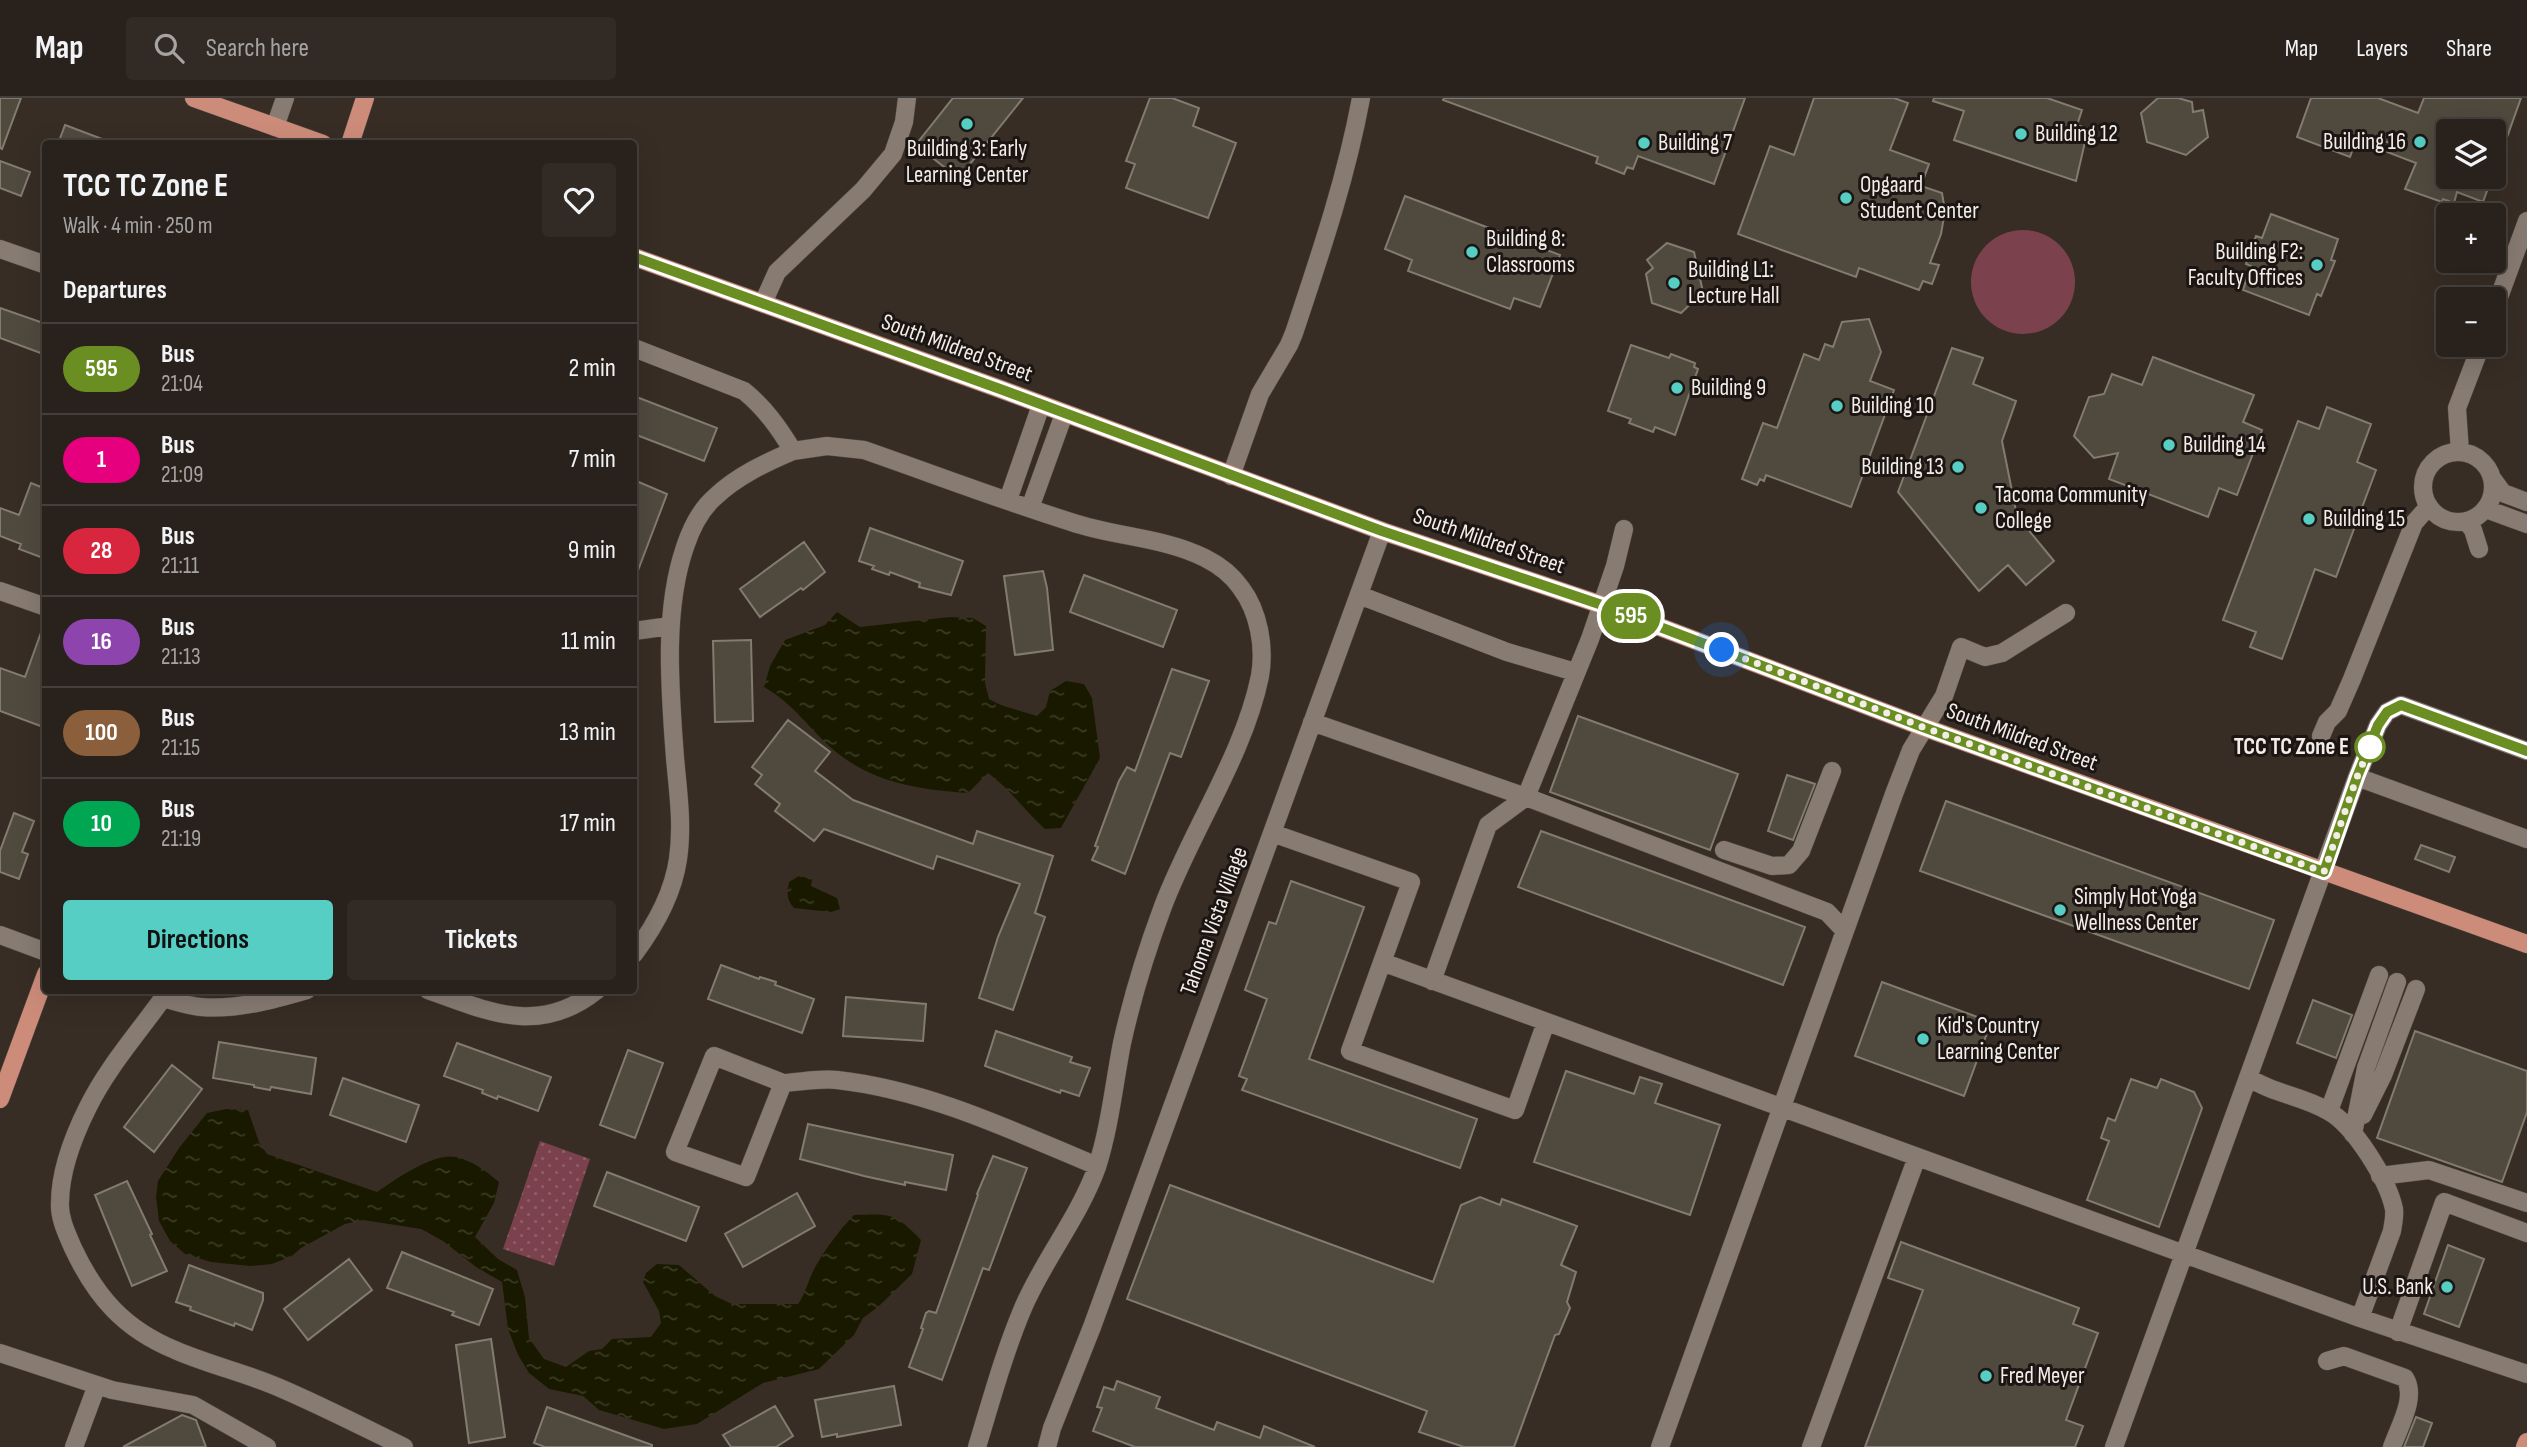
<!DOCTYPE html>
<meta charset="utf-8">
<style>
body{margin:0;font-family:"Sofia Sans Condensed",sans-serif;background:#312a25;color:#f1f3f6;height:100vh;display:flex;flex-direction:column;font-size:26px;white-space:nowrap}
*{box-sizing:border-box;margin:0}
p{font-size:23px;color:#a5a4a3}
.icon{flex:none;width:38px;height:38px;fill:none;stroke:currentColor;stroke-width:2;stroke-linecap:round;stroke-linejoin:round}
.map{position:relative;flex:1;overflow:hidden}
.drawer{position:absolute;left:42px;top:42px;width:595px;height:854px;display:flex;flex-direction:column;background:#29221c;border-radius:7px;box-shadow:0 7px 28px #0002,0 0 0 2px #453f3b}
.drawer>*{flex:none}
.badge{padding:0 14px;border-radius:23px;font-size:24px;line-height:46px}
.tools{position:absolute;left:2436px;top:21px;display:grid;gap:14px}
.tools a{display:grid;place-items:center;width:70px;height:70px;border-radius:7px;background:#29221c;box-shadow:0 7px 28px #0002,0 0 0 2px #453f3b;font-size:35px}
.you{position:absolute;width:35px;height:35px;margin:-18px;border:5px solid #fff;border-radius:50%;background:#1a73e8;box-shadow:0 0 0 10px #1a73e833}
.map>.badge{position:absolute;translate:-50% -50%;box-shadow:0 0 0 4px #fff}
h2{padding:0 21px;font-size:26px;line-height:63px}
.round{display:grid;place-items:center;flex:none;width:74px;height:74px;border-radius:7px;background:#312a25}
.overview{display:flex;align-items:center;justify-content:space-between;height:119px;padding:0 21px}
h1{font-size:33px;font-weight:700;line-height:52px}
.action{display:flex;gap:14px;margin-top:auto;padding:14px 21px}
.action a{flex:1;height:80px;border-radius:7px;background:#56cec3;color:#111;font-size:28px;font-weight:700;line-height:80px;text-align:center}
.action a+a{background:#312a25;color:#f1f3f6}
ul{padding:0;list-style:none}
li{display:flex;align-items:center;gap:21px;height:91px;padding:0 21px;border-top:2px solid #453f3b}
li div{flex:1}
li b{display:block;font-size:26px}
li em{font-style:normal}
li .badge{min-width:77px;font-weight:700;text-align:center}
header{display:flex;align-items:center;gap:42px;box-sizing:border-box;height:98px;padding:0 35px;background:#29221c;border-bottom:2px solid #453f3b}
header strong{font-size:33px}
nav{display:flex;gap:38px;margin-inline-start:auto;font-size:24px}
.search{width:490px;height:63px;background:#312a25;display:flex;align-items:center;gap:18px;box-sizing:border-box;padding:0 24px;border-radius:7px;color:#a5a4a3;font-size:26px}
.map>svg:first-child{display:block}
.grass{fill:#7b424e}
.park{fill:url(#park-dots)}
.water{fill:url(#water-ripples)}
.building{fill:#4f493e;stroke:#827c6f;stroke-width:2}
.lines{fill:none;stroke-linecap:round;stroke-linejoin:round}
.minor-casing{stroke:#514942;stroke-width:19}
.major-casing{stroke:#514942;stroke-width:19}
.minor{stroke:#877b72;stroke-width:18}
.major{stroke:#cd8c7a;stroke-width:18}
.line-casing{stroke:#fff;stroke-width:16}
.line{stroke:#6b8e23;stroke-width:10}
.walk{stroke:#f3ece7;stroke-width:7;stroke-dasharray:0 12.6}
.poi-dot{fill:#56cec3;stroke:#1b1613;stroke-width:2.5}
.stop-dot{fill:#fff;stroke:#6b8e23;stroke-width:3.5}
.labels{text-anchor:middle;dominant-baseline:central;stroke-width:6;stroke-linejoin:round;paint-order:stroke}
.poi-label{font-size:23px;fill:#f3ece7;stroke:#1b1613;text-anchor:start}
.street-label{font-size:23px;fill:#f3ece7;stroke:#1b1613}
.stop-label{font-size:23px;font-weight:bold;fill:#f3ece7;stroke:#1b1613;text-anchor:end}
</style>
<header>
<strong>Map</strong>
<div class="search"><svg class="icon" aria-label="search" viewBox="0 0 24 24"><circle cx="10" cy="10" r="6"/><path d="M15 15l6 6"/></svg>Search here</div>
<nav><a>Map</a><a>Layers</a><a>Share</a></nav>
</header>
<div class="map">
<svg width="2527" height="1349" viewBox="0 0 2527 1349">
<defs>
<pattern id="park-dots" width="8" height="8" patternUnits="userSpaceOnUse" patternTransform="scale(1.75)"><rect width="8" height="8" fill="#7b424e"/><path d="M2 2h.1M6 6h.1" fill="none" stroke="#8e5d68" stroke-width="1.8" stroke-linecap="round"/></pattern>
<pattern id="water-ripples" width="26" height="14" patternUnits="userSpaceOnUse" patternTransform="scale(1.75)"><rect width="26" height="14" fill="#191900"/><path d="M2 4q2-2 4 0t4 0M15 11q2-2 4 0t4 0" fill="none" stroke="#3b3b25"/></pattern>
</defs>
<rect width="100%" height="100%" fill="#372d25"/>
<path class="grass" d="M1971 184a52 52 0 1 1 104 0a52 52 0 1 1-104 0Z"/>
<path class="park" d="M540,1043l50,18 -36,107 -51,-17z"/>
<path class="water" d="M837,514l23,15 90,-10 23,1 13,8 -1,57 4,16c15,9 31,11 48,17l9,-9 4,-16 16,-10 18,3 8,14 8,60 -39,70 -16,1c-20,-18 -35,-40 -57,-56l-20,20c-47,-3 -94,-10 -132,-41 -25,-21 -43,-49 -72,-65l6,-21 15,-26 40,-15z
M799,778l13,3 -1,7 26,12 3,11 -9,3 -37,-4c-8,-9 -7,-15 -5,-26z
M226,1011l22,1 11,32 8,12 110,38c17,-12 57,-40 79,-35 17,4 30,14 43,25l-5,21 -19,34 23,22 19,11 8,27 4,41 15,21 22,8 23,-16 13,-2 10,-10 39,-2 10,-14 -2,-12 -16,-29 3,-9 11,-9 22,1 36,31 17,8h66c8,-11 10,-23 16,-35 10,-18 25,-39 40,-54 37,-1 40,-3 67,25l-9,34 -34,33 -15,11 -9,17 -35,34 -56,14 -66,41 -33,5 -65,-19 -16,-14 -34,-7 -20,-16 -11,-18 -10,-26 -6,-47 -26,-15 -33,-26 -22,-12 -58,-9 -18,4 -44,24 -9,8 -20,8 -22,2 -39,-4 -26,-8 -15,-13 -11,-20 -3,-24 2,-16 21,-33 28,-35z"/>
<path class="building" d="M0,0h21l-19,51 -2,-1z
M953,0h70l-61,76 -5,-4 -4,4 -28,-22 2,-3 -9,-7z
M1150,0h22l27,10 -6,18 43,17 -28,75 -82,-30 9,-24 -9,-3z
M1444,0h301l-31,86 -76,-28 -5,13 -6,-2 -3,7 -28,-11 2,-6 -155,-57z
M1814,0h80l14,5 -18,47 39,14 -8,22 21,7 3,18 -4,23 -11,29 9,2 -7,19 -9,-3 -4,9 -60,-22 -3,9 -118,-43 32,-88 24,9z
M1934,0h113l35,12 -5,15 11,4 -12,52 -122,-41 10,-29 -31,-10z
M2158,0h20l14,4 1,10 10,-2 5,27 -22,18 -39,-13 -6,-29z
M2311,0h67l40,15 6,-15h97l-25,70 -2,-1v-36h-46v46h44l-9,25 -26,-10 -3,11 -11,-4 -1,3 -37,-13 11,-26 -29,-11 3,-9 -31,-11 -9,25 -53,-20z
M65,27l45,17v2h-52z
M0,63l30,11 -9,24 -21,-8z
M1405,98l155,59 -20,52 -26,-9 -4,11 -102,-38 4,-11 -27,-11z
M2271,116l67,25 -7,21 4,1 -14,35 -4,-2 -8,21 -66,-25 8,-24 -5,-2 10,-28 6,2z
M1667,145l27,9 9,40 -22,21 -29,-10 -6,-29 7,-6 -6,-8z
M0,210l46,16v31l-46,-17z
M1869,221l12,33 -11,29 24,9 -43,117 -85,-32 -2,6 -4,-2 -3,6 -15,-6 21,-56 14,5 27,-74 15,6 6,-16 8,3 9,-25z
M1631,247l38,13 2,-4 24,9 -1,4 4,2 -23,66 -20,-8 -2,5 -24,-9 2,-4 -23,-8z
M1952,250l31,10 -10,26 43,17 -14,40 15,75 37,45 -28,24 -18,-20 -29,26 -81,-99z
M2153,259l101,38 -11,27 19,8 -25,65 -18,-7 -11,29 -99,-38 9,-26 -24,5 -20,-22 15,-39 15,-3 8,-20 30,11z
M634,298l83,32 -13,33 -70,-27z
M2327,309l44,17 -14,38 19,8 -40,107 -21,-8 -33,90 -32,-12 6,-15 -33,-12 75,-199 21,8z
M634,382l33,14 -33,87z
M31,385l15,6v70l-27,-10 2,-5 -21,-8v-28l19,7z
M870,430l93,33 -12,34 -32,-8 1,-4 -30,-11 -1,3 -17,-6 2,-3 -15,-5z
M804,444l21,30 -22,18 -2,-2 -41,29 -20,-28z
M1043,473l4,17 6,62 -38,5 -11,-79z
M1084,477l93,35 -14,37 -93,-35z
M43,529h3v101l-46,-17v-43l25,9z
M751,542l2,81 -38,1 -2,-81z
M1172,571l37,12 -28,76 -11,-4 -45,121 -33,-14 6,-13 -3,-1 24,-65 8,-14 8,4z
M1578,618l160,58 -28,76 -160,-58z
M788,622l42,32 -15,19 38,29 120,44 4,-13 76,25 -18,57 10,4 -32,93 -34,-12 19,-61 22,-53 -83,-28 -4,13 -109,-40 -10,12 -39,-30 5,-7 -25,-20 7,-9 -10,-8z
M1787,677l28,9 -22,56 -25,-9z
M1946,703l328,119 -25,69 -329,-118z
M14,715l20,8 -12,31 6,2 -9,25 -19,-7v-21z
M1541,733l264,96 -22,58 -265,-98z
M2421,747l34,12 -6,15 -34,-13z
M1291,783l73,26 -55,152 168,60 -17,49 -218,-78 5,-11 -8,-3 28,-77 -22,-9 24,-68 7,2z
M721,867l38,14 1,-2 16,5 -1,3 39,14 -12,34 -94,-34z
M1882,884l109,40 -27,74 -109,-40z
M846,899l80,7 -3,37 -80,-5z
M2313,902l39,15 -16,43 -39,-15z
M996,933l76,26 -2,5 20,6 -11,28 -18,-6 -1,3 -75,-27z
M2415,933l112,40v41l-25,70 -125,-44z
M219,944l97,16 -5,36 -40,-7 -1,3 -16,-3v-2l-41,-7z
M457,945l94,34 -13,34 -40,-15 -1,3 -15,-6 1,-3 -39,-14z
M628,952l35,13 -28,75 -35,-13z
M172,967l30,24 -48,63 -30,-25z
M1566,973l68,23 6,-17 22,7 -7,19 65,22 -30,90 -156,-53z
M343,980l76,27 -13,37 -76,-27z
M2131,981l26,9 4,-9 33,13 8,16 -43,119 -72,-27 22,-59 -8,-3 7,-20 7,3z
M808,1026l145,31 -7,35 -41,-8v3l-41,-9 -64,-17z
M993,1058l34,12 -38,102 -6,-2 -41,112 -33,-13 14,-38 -2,-1 5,-15 3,-2 7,2 42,-118 -1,-1z
M607,1074l92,35 -13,34 -92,-35z
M127,1083l25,53 -2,1 17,36 -35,15 -37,-91z
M1170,1087l263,97 28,-77 19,-8 20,8 2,-6 75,27 -16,39 15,7 -9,30 3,6 -11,26 -4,1 -41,112h-50l-45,-15 8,-21 -300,-112z
M797,1095l18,33 -72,41 -18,-33z
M1901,1144l178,66 -6,16 25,9 -32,87 17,6 -8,21h-210l58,-157 -35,-12z
M2448,1147l36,14 -25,68 -35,-13z
M402,1154l91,37 -14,36 -27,-10 2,-3 -67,-24z
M349,1161l23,31 -64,50 -24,-31z
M189,1167l74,28v7l-11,30 -17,-7 -1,3 -44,-16 1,-3 -15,-5z
M491,1241l14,98 -36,6 -13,-98z
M1117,1283l43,16 -4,11 58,22 3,-8 43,16 4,-12 51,21h-180l-42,-16 9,-23 -5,-1 7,-20 10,3z
M894,1288l7,39 -64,12v-3l-15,3 -7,-37z
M775,1308l18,30 -17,11h-45l-8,-12z
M547,1309l105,38v2h-107l-11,-4z
M182,1317l14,5 10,27h-83z
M2416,1319l16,6 -9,24h-19z"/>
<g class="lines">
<g class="minor-casing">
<path id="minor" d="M275,29l10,-29
M0,151l46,16
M763,205l14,-31 86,-82 30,-36 11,-32 3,-24
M2494,213l33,-90
M634,250l110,43c21,17 35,37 49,60 -28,12 -56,25 -78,46 -14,12 -24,32 -30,50 -22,64 -15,143 -10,211 3,33 8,67 3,101 -5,35 -23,67 -44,95
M793,353l34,-5 37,4c69,24 137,50 207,72 44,15 92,15 134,36 14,7 27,17 36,30 18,24 24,59 19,88 -16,79 -70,157 -98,233 -16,43 -30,89 -40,134 -8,41 -12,83 -25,124 -18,50 -53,92 -74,141 -19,45 -32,93 -46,139
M2460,354l-3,-44 24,-63
M2423 389a35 35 0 1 1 70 0a35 35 0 1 1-70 0Z
M1231,378l29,-82 29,-49 5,-12c26,-78 52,-154 67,-235
M2492,380l11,15 24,9
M1008,402l33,-95
M1030,410l34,-94
M2486,411l41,15
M2466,423l7,9 6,19
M0,493l46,16
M1359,497l148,57 68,20
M634,533l36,-5
M1312,624l214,75 301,115 18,19
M2321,638l6,-14 11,-11 14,-32 62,-156 15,-17
M2357,679l170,62
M1272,735l139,49 -61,169 165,59 31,-88
M1724,752l48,16 17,-1 12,-14 31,-80
M0,837l46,17
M1382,864l978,356 167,56
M1432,883l56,-156 38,-28 64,-158 25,-73 9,-37
M307,892c-34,10 -70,20 -106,17 -13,-1 -26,-6 -38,-9 -25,35 -56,70 -75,109 -14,28 -28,64 -28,96 -1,15 7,31 13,45 23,49 51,81 102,102 34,15 71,23 105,38 42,18 83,39 124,59
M428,892c61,22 112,46 169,0
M2248,979c25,17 55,19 80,34 26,14 60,69 66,98 1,7 -1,15 -2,22l-32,87
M783,985l-69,-27 -39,96 71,25 37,-94c18,-1 37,-5 54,-3 91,10 176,51 260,86
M2329,1013l50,-136
M2363,1017l20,-40 33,-86
M2353,1036l13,-66 31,-86
M2380,1078l49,-6 98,33
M2398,1234l46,-130 83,31
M0,1255l112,37 81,15 74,42
M2327,1263l17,-5 61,22c12,19 -6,49 -13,69
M74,1349l23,-62
M1047,1349l5,-19 40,-101 290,-796
M1660,1349l234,-653 17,-44 33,-54 17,-49 24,10 17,-4 64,-40
M1811,1349l106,-290
M2114,1349l243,-670 21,-52 9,-13 14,-7 126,46"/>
</g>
<g class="major-casing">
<path id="major" d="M194,0l129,46
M350,46l15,-46
M634,159l366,132 382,142 220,74 321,122 604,217
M0,1001l46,-125
M2525,1349l2,-5"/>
</g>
<use href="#minor" class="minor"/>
<use href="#major" class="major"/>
</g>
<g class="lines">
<g class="line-casing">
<path id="line" d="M634,159l366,132 382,142 220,74 321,122 401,145 33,-95 21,-52 9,-13 14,-7 126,46"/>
</g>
<use href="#line" class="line"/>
<path class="walk" d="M1722,552l201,77 401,145 33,-95 13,-30"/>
</g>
<g class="poi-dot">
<circle cx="967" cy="26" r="7"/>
<circle cx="2021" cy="36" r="7"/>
<circle cx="2420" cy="44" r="7"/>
<circle cx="1644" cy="45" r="7"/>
<circle cx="1846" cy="100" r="7"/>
<circle cx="1472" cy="154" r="7"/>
<circle cx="2317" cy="167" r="7"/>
<circle cx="1674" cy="185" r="7"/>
<circle cx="1677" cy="290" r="7"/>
<circle cx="1837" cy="308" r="7"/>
<circle cx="2169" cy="347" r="7"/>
<circle cx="1958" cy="369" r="7"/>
<circle cx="1981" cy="410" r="7"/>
<circle cx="2309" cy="421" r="7"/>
<circle cx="2060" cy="812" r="7"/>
<circle cx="1923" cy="941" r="7"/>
<circle cx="2447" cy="1189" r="7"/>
<circle cx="1986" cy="1278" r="7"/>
</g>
<circle class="stop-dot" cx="2370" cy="649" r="14"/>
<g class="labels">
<g class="poi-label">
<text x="2035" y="36">Building 12</text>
<text x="2406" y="44" text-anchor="end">Building 16</text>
<text x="1658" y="45">Building 7</text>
<text x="967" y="51" text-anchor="middle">Building 3: Early<tspan x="967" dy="26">Learning Center</tspan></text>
<text x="1860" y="87">Opgaard<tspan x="1860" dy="26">Student Center</tspan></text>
<text x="1486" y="141">Building 8:<tspan x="1486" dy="26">Classrooms</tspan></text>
<text x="2303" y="154" text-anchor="end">Building F2:<tspan x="2303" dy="26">Faculty Offices</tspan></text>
<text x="1688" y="172">Building L1:<tspan x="1688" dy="26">Lecture Hall</tspan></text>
<text x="1691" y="290">Building 9</text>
<text x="1851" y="308">Building 10</text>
<text x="2183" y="347">Building 14</text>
<text x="1944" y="369" text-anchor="end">Building 13</text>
<text x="1995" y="397">Tacoma Community<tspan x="1995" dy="26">College</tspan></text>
<text x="2323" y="421">Building 15</text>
<text x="2074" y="799">Simply Hot Yoga<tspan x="2074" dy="26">Wellness Center</tspan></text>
<text x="1937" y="928">Kid's Country<tspan x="1937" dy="26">Learning Center</tspan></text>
<text x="2433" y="1189" text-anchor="end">U.S. Bank</text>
<text x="2000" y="1278">Fred Meyer</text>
</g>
<g class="street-label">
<text transform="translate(957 250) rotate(20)">South Mildred Street</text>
<text transform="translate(1489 443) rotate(19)">South Mildred Street</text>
<text transform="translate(2022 639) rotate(20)">South Mildred Street</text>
<text transform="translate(1214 823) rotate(-70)">Tahoma Vista Village</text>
</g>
<g class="stop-label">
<text x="2349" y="649">TCC TC Zone E</text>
</g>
</g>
</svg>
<div class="tools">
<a><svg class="icon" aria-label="layers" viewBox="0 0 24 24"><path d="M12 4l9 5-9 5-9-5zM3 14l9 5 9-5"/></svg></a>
<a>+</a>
<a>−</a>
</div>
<div class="you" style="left:1722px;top:552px"></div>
<b class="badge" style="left:1631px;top:518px;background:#6b8e23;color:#fff">595</b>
<section class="drawer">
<div class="overview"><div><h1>TCC TC Zone E</h1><p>Walk · 4 min · 250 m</p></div><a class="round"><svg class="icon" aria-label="heart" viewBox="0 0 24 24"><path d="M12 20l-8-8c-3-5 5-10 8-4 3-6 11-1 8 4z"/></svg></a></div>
<h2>Departures</h2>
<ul>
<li><span class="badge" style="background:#6b8e23;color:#fff">595</span><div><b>Bus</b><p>21:04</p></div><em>2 min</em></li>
<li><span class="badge" style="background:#e6007e;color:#fff">1</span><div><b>Bus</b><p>21:09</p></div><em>7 min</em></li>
<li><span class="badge" style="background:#d7263d;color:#fff">28</span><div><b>Bus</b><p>21:11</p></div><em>9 min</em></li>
<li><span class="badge" style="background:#8e44ad;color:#fff">16</span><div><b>Bus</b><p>21:13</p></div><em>11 min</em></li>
<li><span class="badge" style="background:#8b5e3c;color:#fff">100</span><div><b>Bus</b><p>21:15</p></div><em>13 min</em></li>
<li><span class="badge" style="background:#00a651;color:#fff">10</span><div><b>Bus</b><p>21:19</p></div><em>17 min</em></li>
</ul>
<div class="action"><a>Directions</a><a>Tickets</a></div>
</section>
</div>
